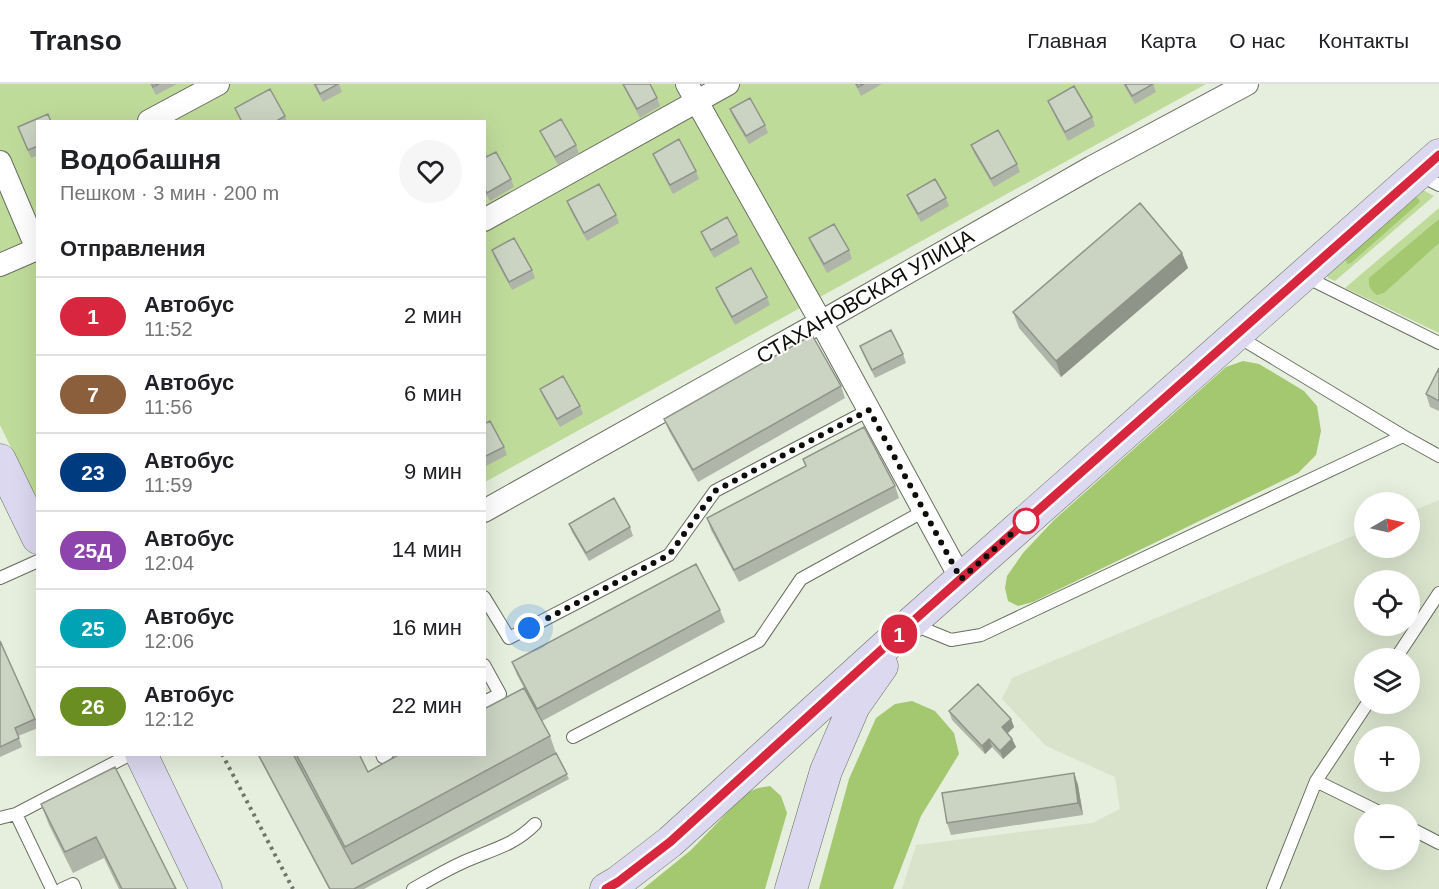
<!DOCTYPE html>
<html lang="ru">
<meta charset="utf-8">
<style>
body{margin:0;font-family:Arial,sans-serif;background:#f6f6f6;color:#202124;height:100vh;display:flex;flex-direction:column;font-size:22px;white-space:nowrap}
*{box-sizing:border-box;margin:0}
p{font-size:20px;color:#757577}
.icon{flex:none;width:33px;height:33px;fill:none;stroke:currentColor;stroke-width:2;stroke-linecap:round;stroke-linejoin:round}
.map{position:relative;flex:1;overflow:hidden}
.details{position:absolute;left:36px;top:36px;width:450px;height:636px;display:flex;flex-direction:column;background:#fff;border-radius:0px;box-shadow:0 6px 24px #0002}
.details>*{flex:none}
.badge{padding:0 12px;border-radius:20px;font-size:21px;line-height:39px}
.needle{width:39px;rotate:81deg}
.tools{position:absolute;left:1354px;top:408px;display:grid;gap:12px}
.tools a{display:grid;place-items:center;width:66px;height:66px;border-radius:50%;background:#fff;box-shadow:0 6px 24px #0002;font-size:30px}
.you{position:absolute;width:30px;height:30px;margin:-15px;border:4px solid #fff;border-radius:50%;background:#1a73e8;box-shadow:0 0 0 9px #1a73e833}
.map>.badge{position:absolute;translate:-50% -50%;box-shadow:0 0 0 3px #fff}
h2{padding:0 24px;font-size:22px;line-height:54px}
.round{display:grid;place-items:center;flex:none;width:63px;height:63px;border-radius:32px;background:#f6f6f6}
.head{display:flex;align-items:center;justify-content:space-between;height:102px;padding:0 24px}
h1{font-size:28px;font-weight:600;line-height:45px}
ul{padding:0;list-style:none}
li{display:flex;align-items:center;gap:18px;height:78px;padding:0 24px;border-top:2px solid #e0e0e0}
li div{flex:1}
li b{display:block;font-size:22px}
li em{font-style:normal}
li .badge{min-width:66px;font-weight:700;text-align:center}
header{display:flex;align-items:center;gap:36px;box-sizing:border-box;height:84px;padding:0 30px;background:#fff;border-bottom:2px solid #e0e0e0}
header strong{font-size:28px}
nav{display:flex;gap:33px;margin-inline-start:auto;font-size:21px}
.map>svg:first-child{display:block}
.built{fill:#d9e3cc;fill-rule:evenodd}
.green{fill:#bfdb9a}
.forest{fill:#a4c870}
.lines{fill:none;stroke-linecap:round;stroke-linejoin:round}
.lane-casing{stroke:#697061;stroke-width:14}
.street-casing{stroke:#697061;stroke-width:24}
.secondary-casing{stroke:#697061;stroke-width:33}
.path{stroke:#70756a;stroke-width:4;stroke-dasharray:3 4.5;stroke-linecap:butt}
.lane{stroke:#fff;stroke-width:12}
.street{stroke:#fff;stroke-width:22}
.secondary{stroke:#dbd8ef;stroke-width:32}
.wall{fill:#afb5a8}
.shaded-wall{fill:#8e9488}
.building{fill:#cbd3c3;stroke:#8e9488;stroke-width:1.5}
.line-casing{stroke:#fff;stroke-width:14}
.line{stroke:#d7263d;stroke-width:9}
.walk{stroke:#0c0e09;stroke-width:6;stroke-dasharray:0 10.8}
.stop-dot{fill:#fff;stroke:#d7263d;stroke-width:3}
.labels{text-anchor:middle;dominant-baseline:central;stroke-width:4.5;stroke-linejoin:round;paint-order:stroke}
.street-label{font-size:21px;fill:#0c0e09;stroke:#fff}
</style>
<header>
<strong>Transo</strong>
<nav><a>Главная</a><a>Карта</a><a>О нас</a><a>Контакты</a></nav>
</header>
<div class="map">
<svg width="1439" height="805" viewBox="0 0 1439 805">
<rect width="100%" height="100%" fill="#e6eedd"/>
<path class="built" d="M1439,416v389h-537l14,-44 176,-22 28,-14 -5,-32 -69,-31 -44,-47 10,-21 353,-147v17h45v-36zM1365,496h45v46h-45zM1365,574h45v46h-45zM1365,652h45v46h-45zM1365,730h45v46h-45z"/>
<path class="green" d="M0,0h1206l-721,398 -1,-360h-446l-1,379 -37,-76z
M1423,106l11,6 -99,85 -7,-3 -2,-6z
M1439,124v125l-94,-45z"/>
<path class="forest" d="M1414,113l4,1 2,4 -69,61 -4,1 -2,-8z
M1439,135v24l-55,50 -7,2c-6,-4 -9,-9 -8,-17z
M1243,277l16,3 45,27 13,15 4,25 -5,24 -18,18 -265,129 -15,4 -10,-5 -3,-13 2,-12 16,-23 31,-33 172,-153z
M912,617l23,10 19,22 5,21 -38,62 -28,73h-74l30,-110 27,-61 19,-14z
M770,702l11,10 6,17 -22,76h-122l48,-39 55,-57 12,-5z"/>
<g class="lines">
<g class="lane-casing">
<path id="lane" d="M1419,91l20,10
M1304,192l135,67
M1237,252l166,100 36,20
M0,494l38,-17
M484,513l25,41 160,-83 46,-64 154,-81
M912,540l39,16 30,-5 422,-199
M1396,574l43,-65
M484,581l16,29 -16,8
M573,653l186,-96 42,-62 123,-68
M382,670l1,3 4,-3
M1316,697l67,33
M0,734l16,-4
M1410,744l29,15
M52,805l-36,-75 115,-60
M62,805l11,-5 2,5
M413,805c18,-10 36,-21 55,-29 26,-11 46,-15 67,-36
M1273,805l43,-108 51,-77"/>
</g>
<g class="street-casing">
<path id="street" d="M687,0l134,238 140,257
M149,37l69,-37
M0,78l37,87 -37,16
M484,136l244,-136
M484,427l337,-189 271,-155 155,-83"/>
</g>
<g class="secondary-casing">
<path id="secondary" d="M0,376l38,78
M141,670l65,135
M606,805l12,-7 52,-40 241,-219 528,-468
M791,805l35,-118 28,-65 28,-40"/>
</g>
<path class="path" d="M222,670l71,135"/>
<use href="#lane" class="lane"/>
<use href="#street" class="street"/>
<use href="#secondary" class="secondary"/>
</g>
<path class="wall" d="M150,0h27l-21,11z
M313,0h26l3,8 -19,10z
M622,0h28l7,14 3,8 -20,12z
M855,0h27l-21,12z
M1123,0h30l3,8 -21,12z
M1048,17l44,16 3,9 -27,15 -17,-32z
M235,24l50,8 2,6h-46z
M730,25l35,16 3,8 -19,11 -16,-27z
M38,38v33l-7,3 -13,-31z
M540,47l36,14 3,9 -21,11 -14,-26z
M971,61l46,19 3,8 -26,15 -20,-34z
M653,70l43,17 3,8 -26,15 -17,-32z
M484,74l27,21 3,8 -24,14 -6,-10z
M907,111l39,3 3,8 -28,16 -11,-19z
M567,117l49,14 3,8 -32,18 -17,-31z
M701,148l36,3 3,8 -26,15 -10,-18z
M809,154l40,12 3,9 -25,14 -15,-27z
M492,166l40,20 3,8 -23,12 -17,-31z
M1182,169l6,15 -127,109 -42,-49 -6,-16z
M716,204l51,9 3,8 -35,20 -16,-29z
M860,262l43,8 3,9 -31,15 -12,-24z
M1439,284v43l-9,-4 -4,-13z
M841,302l4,12 -147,84 -29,-51 -5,-12z
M540,305l40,17 3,8 -23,13 -17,-30z
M484,340l20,23 3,8 -23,12z
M803,375l92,27 4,12 -160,84 -28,-52 -4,-12 99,-51z
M569,440l61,3 3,9 -44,25 -17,-29z
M720,526l5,12 -183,99 8,15 6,17 13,26 -205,110h-35l-72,-135h102l9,18 156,-84 -7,-13 -5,-13z
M0,557l38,84v3l-20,8 4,11 -22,10z
M949,627l62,8 3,8 -7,6 5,6 4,8 -13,12 -11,-12 -7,7 -33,-34z
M115,683l61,122h-57l-15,-31 -31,15 -24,-48 -8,-21z
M1074,689l4,12 5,30 -132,20 -4,-12z"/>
<path class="shaded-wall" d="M1182,169l6,15 -127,109 -5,-16z
M1011,635l3,8 -9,9 -3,-9z
M989,655l3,8 -7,7 -3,-8z
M1012,655l4,8 -13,12 -3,-8z
M1074,689l4,12 5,30 -5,-12z"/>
<path class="building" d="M152,0h7l-6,3z
M315,0h23l-18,10z
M623,0h27l7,14 -20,11z
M856,0h8l-6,3z
M1125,0h28l-21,12z
M1074,2l18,31 -27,15 -17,-31z
M270,5l15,27 -10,6h-33l-7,-14z
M750,14l15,27 -19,11 -16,-27z
M48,30l3,8h-13v24l-10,4 -10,-23z
M561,35l15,26 -21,12 -15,-26z
M998,46l19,34 -26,15 -20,-34z
M679,55l17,32 -26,14 -17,-31z
M496,68l15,27 -24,14 -3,-5v-30z
M935,95l11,19 -28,16 -11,-19z
M599,100l17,31 -32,18 -17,-32z
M1140,119l42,50 -126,108 -43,-49z
M727,133l10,18 -26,15 -10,-18z
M834,140l15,26 -25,14 -15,-26z
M514,154l18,32 -23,12 -17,-32z
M751,184l16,29 -35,20 -16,-29z
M891,246l12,24 -31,16 -12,-24z
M812,251l29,51 -148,84 -29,-51z
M1439,284v33l-13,-7z
M563,292l17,30 -23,13 -17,-30z
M490,337l14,26 -20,10v-33z
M864,343l31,59 -161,84 -27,-52 99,-52 -3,-7z
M614,414l16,29 -44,26 -17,-29z
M696,480l24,46 -183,99 -25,-47z
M0,557l35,78 -20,9 4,10 -19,9z
M978,600l33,35 -9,8 10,12 -12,12 -11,-12 -7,7 -33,-35z
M524,604l26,48 -205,111 -49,-93h63l9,18 32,-18h84v-45z
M556,669l11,21 -213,115h-24l-72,-135h35l59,110z
M115,683l61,122h-54l-26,-52 -31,15 -24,-48z
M1074,689l4,30 -131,20 -5,-30z"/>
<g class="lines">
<g class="line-casing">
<path id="line" d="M606,805l12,-7 52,-40 241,-219 528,-468"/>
</g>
<use href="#line" class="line"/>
<path class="walk" d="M529,544l140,-73 46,-64 154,-81 92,169 66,-59 -1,1"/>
</g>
<circle class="stop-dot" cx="1026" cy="437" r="12"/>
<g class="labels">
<g class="street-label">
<text transform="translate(865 212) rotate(-30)">СТАХАНОВСКАЯ УЛИЦА</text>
</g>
</g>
</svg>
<div class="tools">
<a><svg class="needle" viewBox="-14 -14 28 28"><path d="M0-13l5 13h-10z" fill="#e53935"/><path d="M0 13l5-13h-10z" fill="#757577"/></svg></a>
<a><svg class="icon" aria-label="locate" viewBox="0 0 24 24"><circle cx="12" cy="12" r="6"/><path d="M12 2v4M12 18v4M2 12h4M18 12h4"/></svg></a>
<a><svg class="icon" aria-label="layers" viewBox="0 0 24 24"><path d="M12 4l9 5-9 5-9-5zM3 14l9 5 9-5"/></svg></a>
<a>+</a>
<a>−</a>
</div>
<div class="you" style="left:529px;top:544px"></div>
<b class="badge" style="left:899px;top:550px;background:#d7263d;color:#fff">1</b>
<section class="details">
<div class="head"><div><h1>Водобашня</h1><p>Пешком · 3 мин · 200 m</p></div><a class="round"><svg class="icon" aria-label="heart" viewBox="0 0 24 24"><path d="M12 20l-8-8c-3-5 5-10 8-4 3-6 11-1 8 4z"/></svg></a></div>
<h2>Отправления</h2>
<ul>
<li><span class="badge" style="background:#d7263d;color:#fff">1</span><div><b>Автобус</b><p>11:52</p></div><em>2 мин</em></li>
<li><span class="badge" style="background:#8b5e3c;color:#fff">7</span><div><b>Автобус</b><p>11:56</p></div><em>6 мин</em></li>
<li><span class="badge" style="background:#003b80;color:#fff">23</span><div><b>Автобус</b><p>11:59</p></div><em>9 мин</em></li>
<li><span class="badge" style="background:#8e44ad;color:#fff">25Д</span><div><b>Автобус</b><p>12:04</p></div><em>14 мин</em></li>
<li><span class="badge" style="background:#00a3b4;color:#fff">25</span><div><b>Автобус</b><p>12:06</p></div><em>16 мин</em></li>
<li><span class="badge" style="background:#6b8e23;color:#fff">26</span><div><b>Автобус</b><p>12:12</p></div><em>22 мин</em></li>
</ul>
</section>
</div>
